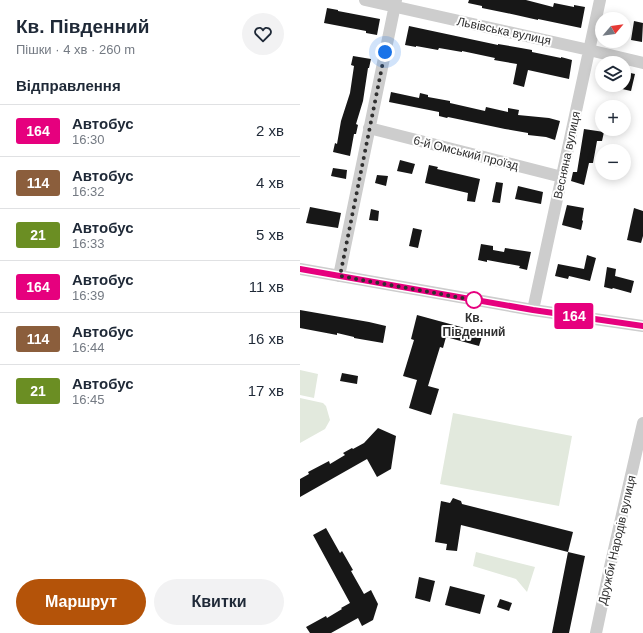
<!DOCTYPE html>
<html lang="uk">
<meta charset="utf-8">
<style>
body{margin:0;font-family:Arial,sans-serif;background:#f2f2f3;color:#1f2937;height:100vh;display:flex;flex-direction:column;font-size:15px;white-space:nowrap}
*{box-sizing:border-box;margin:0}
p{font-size:13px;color:#747a83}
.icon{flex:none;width:22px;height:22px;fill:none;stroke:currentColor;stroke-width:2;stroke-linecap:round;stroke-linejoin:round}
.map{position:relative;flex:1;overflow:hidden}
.sheet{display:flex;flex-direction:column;background:#fff;width:300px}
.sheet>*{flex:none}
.badge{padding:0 8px;border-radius:3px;font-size:14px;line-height:26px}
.needle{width:26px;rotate:61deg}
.buttons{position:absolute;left:295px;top:12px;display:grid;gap:8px}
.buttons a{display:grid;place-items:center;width:36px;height:36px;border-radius:50%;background:#fff;box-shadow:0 2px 10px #0003;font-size:20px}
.you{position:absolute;width:20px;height:20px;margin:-10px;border:3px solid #fff;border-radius:50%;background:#1a73e8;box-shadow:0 0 0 6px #1a73e833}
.map>.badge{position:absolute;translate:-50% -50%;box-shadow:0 0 0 2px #fff}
h2{padding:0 16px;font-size:15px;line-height:36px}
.round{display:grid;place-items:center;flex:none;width:42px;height:42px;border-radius:21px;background:#f2f2f3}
.head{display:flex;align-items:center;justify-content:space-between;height:68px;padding:0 16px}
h1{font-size:19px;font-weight:600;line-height:30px}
.cta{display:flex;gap:8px;margin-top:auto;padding:8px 16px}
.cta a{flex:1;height:46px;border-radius:24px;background:#b45309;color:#fff;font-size:16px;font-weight:600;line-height:46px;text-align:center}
.cta a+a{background:#f2f2f3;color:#1f2937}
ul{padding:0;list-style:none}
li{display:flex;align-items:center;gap:12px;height:52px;padding:0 16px;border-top:1px solid #e0e1e3}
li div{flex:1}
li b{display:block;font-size:15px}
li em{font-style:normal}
li .badge{min-width:44px;font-weight:700;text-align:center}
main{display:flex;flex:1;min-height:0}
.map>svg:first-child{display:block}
.green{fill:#e2e9dd}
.building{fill:#171717}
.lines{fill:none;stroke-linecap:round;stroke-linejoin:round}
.minor{stroke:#cdcdcd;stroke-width:12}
.line-casing{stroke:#fff;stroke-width:9}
.line{stroke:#e6007e;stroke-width:6}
.walk{stroke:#303030;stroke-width:4;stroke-dasharray:0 7.2}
.stop-dot{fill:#fff;stroke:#e6007e;stroke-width:2}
.labels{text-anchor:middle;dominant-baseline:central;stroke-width:4;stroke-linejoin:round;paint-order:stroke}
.street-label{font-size:12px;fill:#303030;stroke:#fff}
.stop-label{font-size:12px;font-weight:bold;fill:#303030;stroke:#fff}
</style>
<main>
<section class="sheet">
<div class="head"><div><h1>Кв. Південний</h1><p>Пішки · 4 хв · 260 m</p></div><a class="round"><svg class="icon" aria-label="heart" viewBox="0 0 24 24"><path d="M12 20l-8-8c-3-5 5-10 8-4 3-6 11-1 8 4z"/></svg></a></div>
<h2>Відправлення</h2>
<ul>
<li><span class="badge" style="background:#e6007e;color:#fff">164</span><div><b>Автобус</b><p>16:30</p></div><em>2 хв</em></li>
<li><span class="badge" style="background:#8b5e3c;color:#fff">114</span><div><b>Автобус</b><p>16:32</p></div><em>4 хв</em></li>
<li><span class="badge" style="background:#6b8e23;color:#fff">21</span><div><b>Автобус</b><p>16:33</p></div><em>5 хв</em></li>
<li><span class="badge" style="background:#e6007e;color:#fff">164</span><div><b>Автобус</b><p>16:39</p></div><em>11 хв</em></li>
<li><span class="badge" style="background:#8b5e3c;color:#fff">114</span><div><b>Автобус</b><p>16:44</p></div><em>16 хв</em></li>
<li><span class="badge" style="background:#6b8e23;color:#fff">21</span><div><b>Автобус</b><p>16:45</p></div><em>17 хв</em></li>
</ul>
<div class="cta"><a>Маршрут</a><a>Квитки</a></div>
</section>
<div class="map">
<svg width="343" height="633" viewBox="0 0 343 633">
<rect width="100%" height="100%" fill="#fff"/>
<path class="green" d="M0,370l18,4 -4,24 -14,-3z
M0,398l23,5 3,3 4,14 -5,9 -25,14z
M153,413l119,23 -13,70 -119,-22z
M176,552l59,15 -8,25 -11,-13 -43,-13z"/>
<path class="building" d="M169,0h57l27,7 1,-4 20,4v-2l11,2 -4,21 -43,-9v1l-22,-5 -34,-7v-2l-14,-3z
M27,8l11,2v1l42,8 -3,16 -11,-2v-2l-42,-8z
M334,21l9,2 -1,19 -11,-2z
M109,26l89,19v-1l23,4 11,2v2l29,6v-1l11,3 -3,19 -41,-9 -4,17 -11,-3 4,-20 -23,-4 1,-2 -33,-7v1l-23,-4 -1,2 -22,-4v1l-11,-2z
M53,56l18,3 -2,9h-1l-5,33 -7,23 2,1 -2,9h-2l-4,22 -17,-4 2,-9 2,1 4,-23 9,-28 4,-27 -3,-1z
M326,72l9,2 -4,17 -9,-2z
M91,92l28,6 1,-5 8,2v2l22,4v2l35,8 1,-4 22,5v-4l11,2 -1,5 31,3 11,3 -5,19 -9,-3 -18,-2v-2l-23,-4 -57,-12 -1,1 -8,-2v-4l-50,-10z
M284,129l20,3 -2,9h-5l-4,22h-4l-5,22 -13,-4 2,-9h4z
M100,160l15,4 -3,10 -15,-3z
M129,165l9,2 -1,2 43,10 -5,23 -8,-1 1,-8 -43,-10z
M33,168l14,2 -1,9 -15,-3z
M77,175l11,1 -2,10 -11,-3z
M196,182l7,1 -3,20 -8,-1z
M218,186l25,6 -2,12 -26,-5z
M267,205l17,3 -2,12 1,1 -2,9 -19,-5z
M10,207l31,6 -3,15 -32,-5z
M334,208l9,3v25l-2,7 -14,-3z
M71,209l8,2 -1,10 -9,-1z
M113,228l9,2 -4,18 -9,-2z
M181,244l12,2v4l11,2 1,-4 26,4 -4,18 -8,-2 1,-2 -33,-6v2l-9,-2z
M287,255l9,3 -6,23 -21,-5 -1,3 -13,-3 3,-12 26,5z
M307,267l9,2 -1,7 19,5 -3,12 -18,-5 -1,1 -8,-2z
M0,310l69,12 17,4 -3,17 -29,-5v-1l-17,-4v2l-37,-7z
M117,315l66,18 -4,13 -33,-9 -3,11 -3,-1 -12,39 11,3 -8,26 -22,-7 8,-28 -14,-4 11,-36 -3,-1z
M42,373l16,3 -1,8 -17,-3z
M78,428l18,8 -5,33 -14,8 -10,-18 -67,38v-18l9,-5 -1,-2 21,-11 1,3 15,-9 -2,-2 9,-5 1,1 11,-6z
M153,498l8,3 1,3 111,28 -5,20 -107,-27 -4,26 -11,-1 1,-6 -12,-2 6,-41 9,2z
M26,528l14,25 2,-2 11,19 -2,1 13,23 7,-4 7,14 -5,16 -11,6 -4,-8 -27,15h-21l-4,-6 20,-11 1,2 15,-9 -1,-1 9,-5 -37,-68z
M268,552l17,4 -16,77h-17z
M119,577l16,4 -5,21 -15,-4z
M150,586l35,9 -5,19 -35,-9z
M200,599l12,4 -3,8 -12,-4z"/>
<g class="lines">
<path class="minor" d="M65,0l224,50 54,13
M69,128l193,49
M0,269l233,41 110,16
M39,276l57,-276
M233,310l67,-310
M296,633l14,-66 33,-144"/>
</g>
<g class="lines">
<g class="line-casing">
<path id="line" d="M0,269l233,41 110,16"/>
</g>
<use href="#line" class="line"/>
<path class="walk" d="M85,52l-45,224 134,24"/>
</g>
<circle class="stop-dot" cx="174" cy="300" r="8"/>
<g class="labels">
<g class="street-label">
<text transform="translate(204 31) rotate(12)">Львівська вулиця</text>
<text transform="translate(166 153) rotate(14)">6-й Омський проїзд</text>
<text transform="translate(267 155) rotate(-78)">Весняна вулиця</text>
<text transform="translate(317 540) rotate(-77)">Дружби Народів вулиця</text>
</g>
<g class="stop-label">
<text x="174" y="318">Кв.<tspan x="174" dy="14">Південний</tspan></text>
</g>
</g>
</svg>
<div class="buttons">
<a><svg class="needle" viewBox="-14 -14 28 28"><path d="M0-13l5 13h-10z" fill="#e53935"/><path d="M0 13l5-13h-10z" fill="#747a83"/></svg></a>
<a><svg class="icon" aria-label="layers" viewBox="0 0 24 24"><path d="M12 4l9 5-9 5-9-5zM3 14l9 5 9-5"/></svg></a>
<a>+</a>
<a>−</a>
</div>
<div class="you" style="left:85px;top:52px"></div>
<b class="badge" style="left:274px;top:316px;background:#e6007e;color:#fff">164</b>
</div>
</main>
